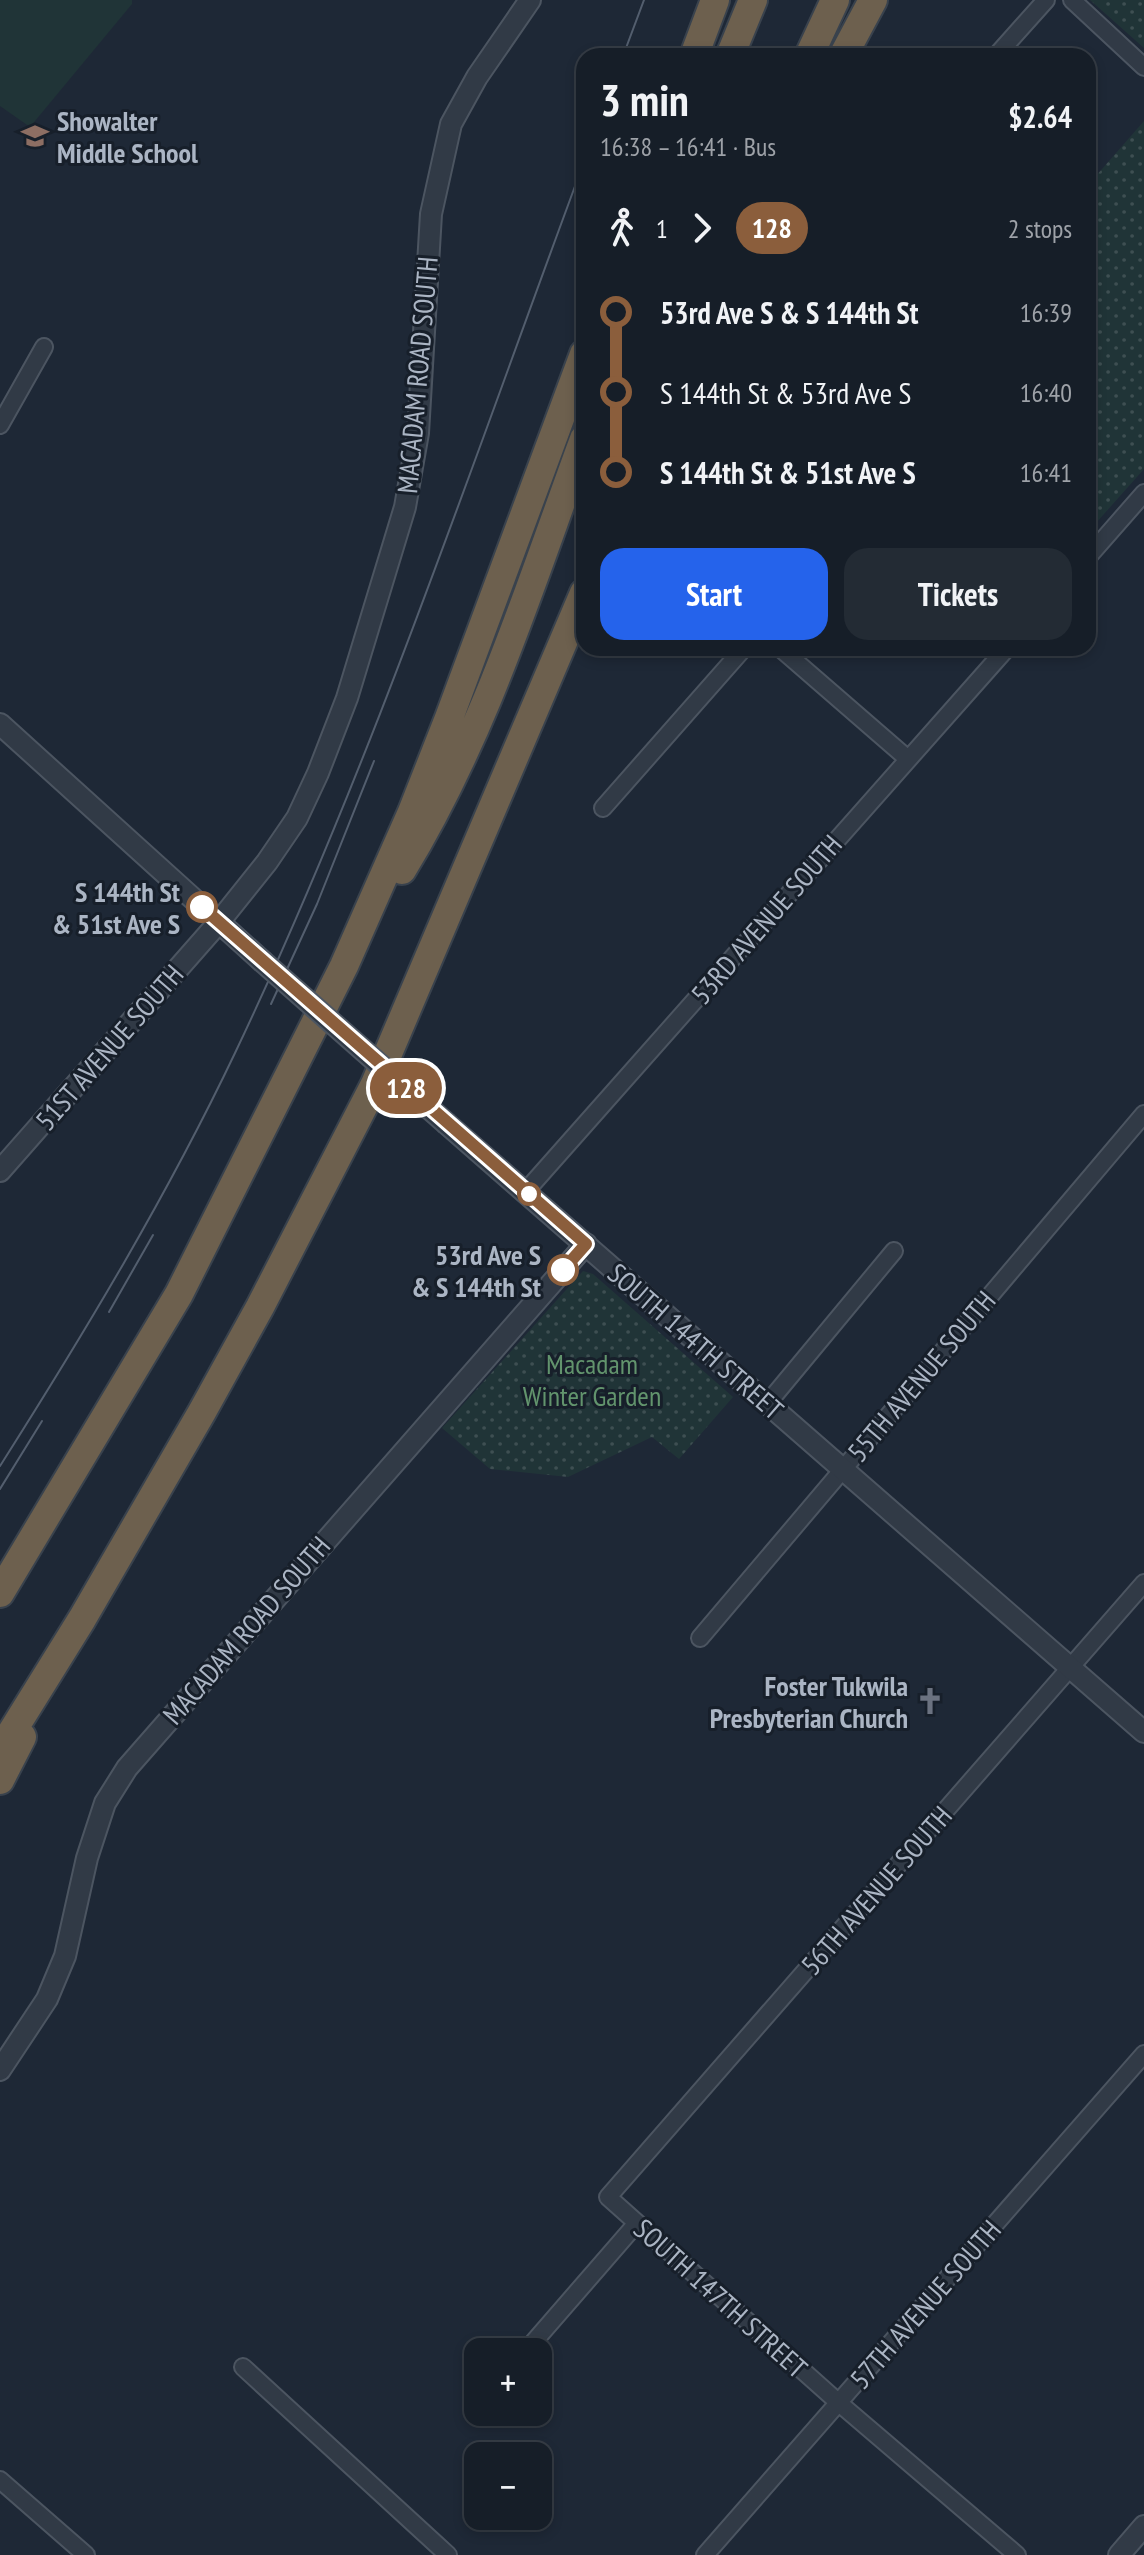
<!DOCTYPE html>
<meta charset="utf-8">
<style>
body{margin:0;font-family:"PT Sans Narrow",sans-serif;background:#232b34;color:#f1f3f6;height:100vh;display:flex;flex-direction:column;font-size:30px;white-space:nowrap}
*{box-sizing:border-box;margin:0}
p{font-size:26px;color:#9ea2a8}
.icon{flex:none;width:44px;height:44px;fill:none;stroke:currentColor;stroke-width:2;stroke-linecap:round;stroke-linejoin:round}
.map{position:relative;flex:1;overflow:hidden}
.side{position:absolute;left:576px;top:48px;width:520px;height:608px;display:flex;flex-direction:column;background:#161e28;border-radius:24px;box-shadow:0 4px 12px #0003,0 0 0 2px #353c45}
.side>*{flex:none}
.badge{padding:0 16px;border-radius:26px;font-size:28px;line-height:52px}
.controls{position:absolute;left:464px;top:2338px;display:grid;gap:16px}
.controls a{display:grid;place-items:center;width:88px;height:88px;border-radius:16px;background:#161e28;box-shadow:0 4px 12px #0003,0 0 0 2px #353c45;font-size:40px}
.map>.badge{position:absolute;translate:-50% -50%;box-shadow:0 0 0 4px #fff}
.legs{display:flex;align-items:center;gap:12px;height:88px;padding:0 24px;font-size:26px}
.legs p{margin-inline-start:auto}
.summary{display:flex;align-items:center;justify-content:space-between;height:136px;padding:0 24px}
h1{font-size:44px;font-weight:700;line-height:60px}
.action{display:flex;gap:16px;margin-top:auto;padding:16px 24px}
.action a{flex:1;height:92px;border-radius:24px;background:#2563eb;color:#fff;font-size:32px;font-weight:700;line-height:92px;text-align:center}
.action a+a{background:#232b34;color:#f1f3f6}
ul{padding:0 24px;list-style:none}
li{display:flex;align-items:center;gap:28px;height:80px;font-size:30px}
li i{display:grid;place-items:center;width:12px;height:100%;margin:0 10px;background:currentColor}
li i::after{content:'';width:20px;height:20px;margin:-10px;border:6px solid;border-radius:50%;background:#161e28}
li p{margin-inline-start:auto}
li:first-child i{background:linear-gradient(#0000 50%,currentColor 0)}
li:last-child i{background:linear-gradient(currentColor 50%,#0000 0)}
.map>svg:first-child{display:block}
.grass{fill:#203437}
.park{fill:url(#park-dots)}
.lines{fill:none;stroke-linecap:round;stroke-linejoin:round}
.minor-casing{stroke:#4c5561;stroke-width:20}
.tertiary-casing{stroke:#4c5561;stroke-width:24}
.motorway-casing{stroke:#39424d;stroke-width:32}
.minor{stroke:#313a46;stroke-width:16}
.tertiary{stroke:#313a46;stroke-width:20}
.motorway{stroke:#6d604e;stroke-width:28}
.tram{stroke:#535e6e;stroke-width:2}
.tertiary-bridge-casing{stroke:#4c5561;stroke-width:24;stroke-linecap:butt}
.tertiary-bridge{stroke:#313a46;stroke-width:20}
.line-1-casing{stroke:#fff;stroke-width:18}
.line-1{stroke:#8b5e3c;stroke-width:12}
.stop-1-dot{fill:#fff;stroke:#8b5e3c;stroke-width:4}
.labels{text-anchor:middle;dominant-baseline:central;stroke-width:6;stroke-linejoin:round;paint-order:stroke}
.poi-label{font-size:28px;font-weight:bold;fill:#abb5c4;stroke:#171f2a;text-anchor:start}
.street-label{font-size:28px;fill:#abb5c4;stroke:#171f2a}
.stop-label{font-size:28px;font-weight:bold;fill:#abb5c4;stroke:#171f2a;text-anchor:end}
.park-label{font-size:28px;fill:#62946d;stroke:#171f2a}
</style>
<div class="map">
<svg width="1144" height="2555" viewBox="0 0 1144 2555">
<defs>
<pattern id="park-dots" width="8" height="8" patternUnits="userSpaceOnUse" patternTransform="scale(2)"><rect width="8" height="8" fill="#203437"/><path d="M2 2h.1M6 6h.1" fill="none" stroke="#3e4f52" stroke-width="1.8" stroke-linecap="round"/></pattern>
</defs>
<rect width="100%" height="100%" fill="#1e2836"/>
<path class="grass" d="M0,0h132v4l-102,123 -30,-21z"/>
<path class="park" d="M1090,0h54v48z
M1144,121v348l-56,63v-347z
M583,1271l10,3 140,123 -54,62 -27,-22 -84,40 -78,-8 -48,-41z"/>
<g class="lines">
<g class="minor-casing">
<path id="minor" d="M1072,0l72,67
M996,56l50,-56
M0,425l44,-78
M1088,557l56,-64
M780,648l128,111
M603,808l141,-160
M526,1191l481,-543
M767,1404l127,-153
M700,1638l444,-524
M525,2352l112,-129
M243,2367l205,188
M0,2480l86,75
M705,2555l439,-501
M1017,2555l-178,-152 -231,-206 536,-614"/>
</g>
<g class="tertiary-casing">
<path id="tertiary" d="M0,724l262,237
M447,1124l697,608
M0,1171l219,-249 48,-60 30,-44 21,-45 29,-75 58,-191 13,-74 13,-219 20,-90 26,-47 53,-77
M0,2070l47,-71 18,-43 22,-98 18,-55 22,-35 459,-524
M1119,2555l25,-29"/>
</g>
<g class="motorway-casing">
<path id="motorway" d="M694,56l21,-56
M730,56l23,-56
M809,56l26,-56
M843,56l30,-56
M402,870c82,-134 128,-285 182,-431
M0,1593l179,-299 165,-328 68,-154 37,-94 135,-364
M0,1751l82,-132 120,-207 58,-105 115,-223 209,-491
M0,1780l22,-43"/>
</g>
<use href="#minor" class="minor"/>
<use href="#tertiary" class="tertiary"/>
<use href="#motorway" class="motorway"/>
<path class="tram" d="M623,56l21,-56
M271,1004l46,-100 57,-143
M109,1312l44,-77
M0,1466c85,-134 167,-270 235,-413 137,-288 238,-593 349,-891
M0,1489l42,-68"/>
<g class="tertiary-bridge-casing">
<path id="tertiary-bridge" d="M262,961l185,163"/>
</g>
<use href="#tertiary-bridge" class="tertiary-bridge"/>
</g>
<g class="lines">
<g class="line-1-casing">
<path id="line-1" d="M202,907l384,337 -23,26"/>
</g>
<use href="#line-1" class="line-1"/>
</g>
<defs>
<g id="school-bare" transform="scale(2.16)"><path d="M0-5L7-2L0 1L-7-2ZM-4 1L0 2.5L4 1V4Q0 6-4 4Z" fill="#8d6e63" stroke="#171f2a" stroke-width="2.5" paint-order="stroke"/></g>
<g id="church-bare" transform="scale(2.16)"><path d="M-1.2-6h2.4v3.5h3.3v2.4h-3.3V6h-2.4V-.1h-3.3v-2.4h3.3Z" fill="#6b7280" stroke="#171f2a" stroke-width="2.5" paint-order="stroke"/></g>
</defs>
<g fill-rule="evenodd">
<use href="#school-bare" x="35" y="136"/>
<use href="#church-bare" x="930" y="1701"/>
</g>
<g class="stop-1-dot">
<circle cx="202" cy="907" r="14"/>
<circle cx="529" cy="1194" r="10"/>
<circle cx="563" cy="1270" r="14"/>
</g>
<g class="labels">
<g class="poi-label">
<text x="57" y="120">Showalter<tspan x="57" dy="32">Middle School</tspan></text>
<text x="908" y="1685" text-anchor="end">Foster Tukwila<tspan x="908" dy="32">Presbyterian Church</tspan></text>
</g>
<g class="street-label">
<text transform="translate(417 375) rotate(-85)">MACADAM ROAD SOUTH</text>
<text transform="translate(766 919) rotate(-49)">53RD AVENUE SOUTH</text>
<text transform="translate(109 1047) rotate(-49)">51ST AVENUE SOUTH</text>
<text transform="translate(696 1341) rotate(41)">SOUTH 144TH STREET</text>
<text transform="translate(921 1376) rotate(-50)">55TH AVENUE SOUTH</text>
<text transform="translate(246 1630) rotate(-49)">MACADAM ROAD SOUTH</text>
<text transform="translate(876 1890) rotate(-49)">56TH AVENUE SOUTH</text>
<text transform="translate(721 2298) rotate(42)">SOUTH 147TH STREET</text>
<text transform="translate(925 2304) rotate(-49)">57TH AVENUE SOUTH</text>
</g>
<g class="stop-label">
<text x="180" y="891">S 144th St<tspan x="180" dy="32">&amp; 51st Ave S</tspan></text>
<text x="541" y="1254">53rd Ave S<tspan x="541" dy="32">&amp; S 144th St</tspan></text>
</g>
<g class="park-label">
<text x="592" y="1363">Macadam<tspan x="592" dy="32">Winter Garden</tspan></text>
</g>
</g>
</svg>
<div class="controls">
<a>+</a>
<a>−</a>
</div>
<b class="badge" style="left:406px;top:1088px;background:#8b5e3c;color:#fff">128</b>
<section class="side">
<div class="summary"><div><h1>3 min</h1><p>16:38 – 16:41 · Bus</p></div><b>$2.64</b></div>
<div class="legs"><svg class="icon" aria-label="walk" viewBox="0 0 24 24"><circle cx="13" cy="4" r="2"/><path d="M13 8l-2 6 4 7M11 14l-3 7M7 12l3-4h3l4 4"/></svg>1<svg class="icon" aria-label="forward" viewBox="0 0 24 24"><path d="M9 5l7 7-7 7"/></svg><b class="badge" style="background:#8b5e3c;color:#fff">128</b><p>2 stops</p></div>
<ul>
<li><i style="color:#8b5e3c"></i><b>53rd Ave S &amp; S 144th St</b><p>16:39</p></li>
<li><i style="color:#8b5e3c"></i><span>S 144th St &amp; 53rd Ave S</span><p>16:40</p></li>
<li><i style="color:#8b5e3c"></i><b>S 144th St &amp; 51st Ave S</b><p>16:41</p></li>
</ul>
<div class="action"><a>Start</a><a>Tickets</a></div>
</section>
</div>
